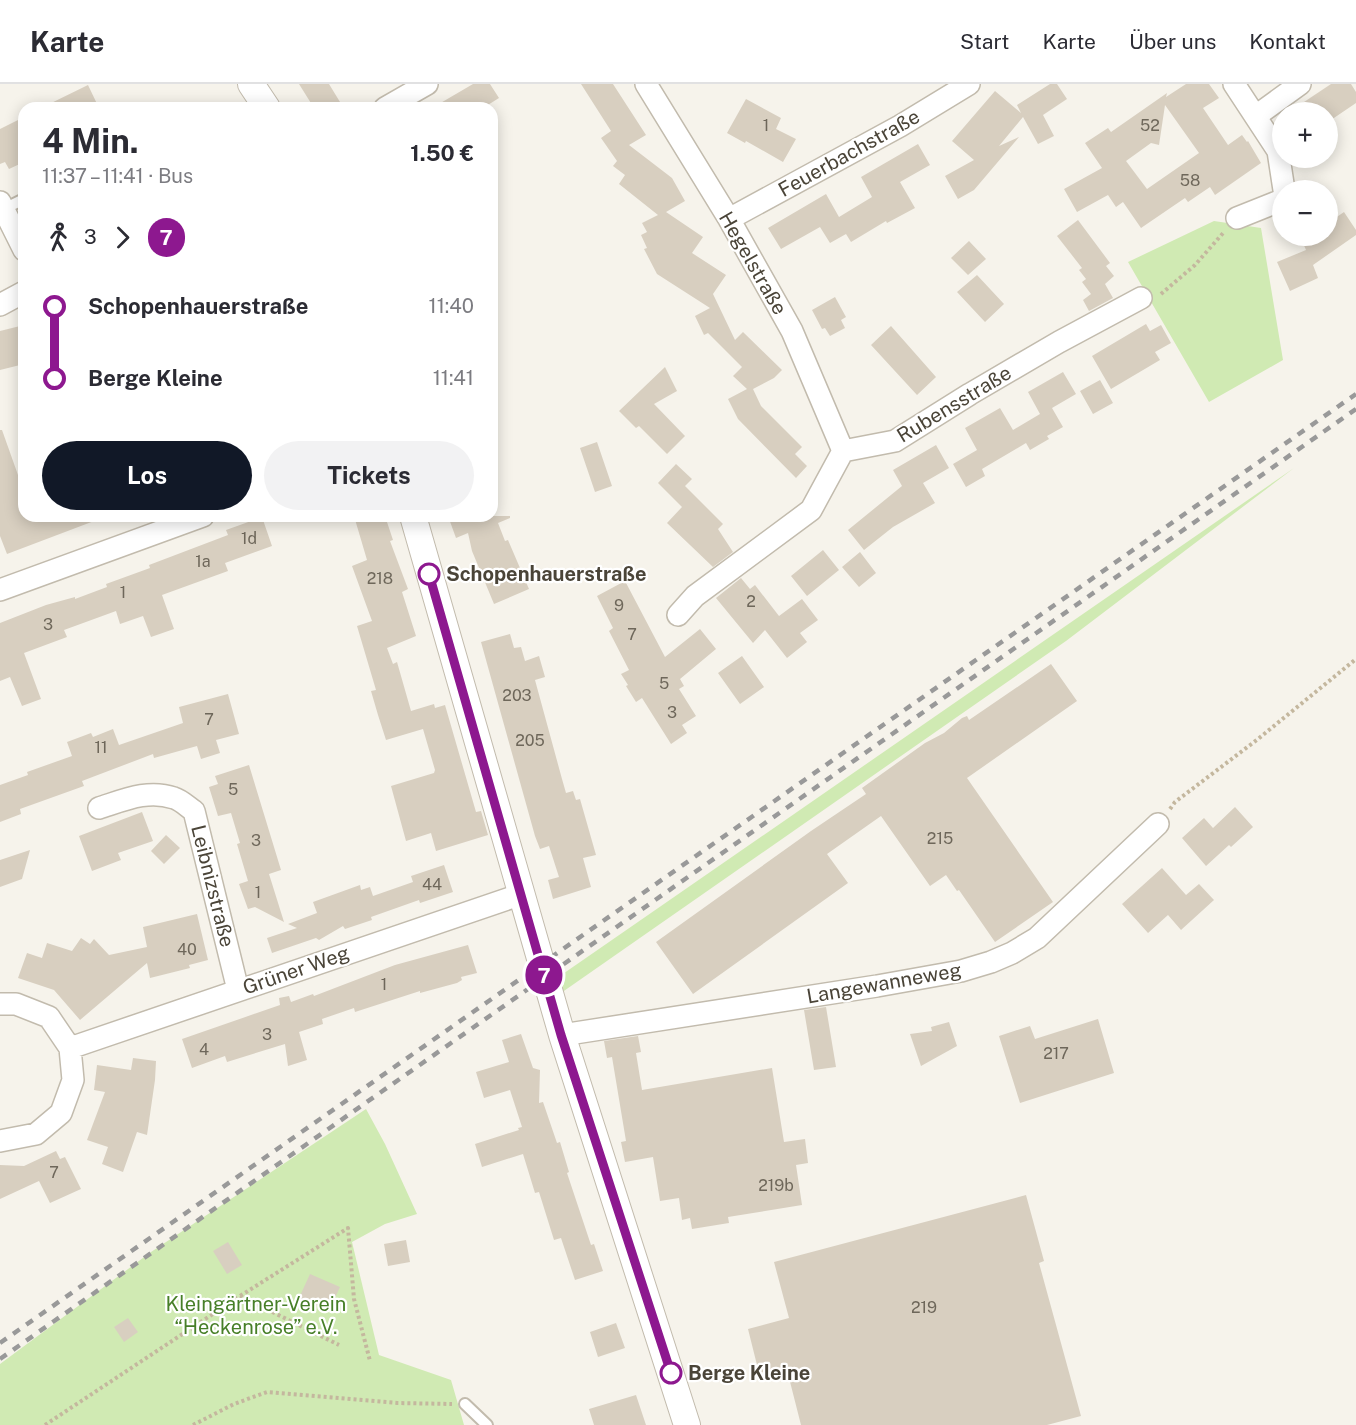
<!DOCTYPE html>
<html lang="de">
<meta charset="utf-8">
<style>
body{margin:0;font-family:"Public Sans",sans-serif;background:#f2f2f3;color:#2b2b33;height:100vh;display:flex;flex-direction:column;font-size:22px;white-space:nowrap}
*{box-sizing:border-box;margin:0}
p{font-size:20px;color:#7c7c81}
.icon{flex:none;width:33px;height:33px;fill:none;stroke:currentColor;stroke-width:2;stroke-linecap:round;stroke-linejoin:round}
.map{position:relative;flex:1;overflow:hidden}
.side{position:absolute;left:18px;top:18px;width:480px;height:420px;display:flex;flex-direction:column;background:#fff;border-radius:18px;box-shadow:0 3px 15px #0003}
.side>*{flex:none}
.badge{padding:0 12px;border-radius:20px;font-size:21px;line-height:39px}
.buttons{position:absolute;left:1272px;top:18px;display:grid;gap:12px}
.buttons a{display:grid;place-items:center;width:66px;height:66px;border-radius:50%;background:#fff;box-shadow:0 3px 15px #0003;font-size:30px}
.map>.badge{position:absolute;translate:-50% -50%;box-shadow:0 0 0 3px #fff}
.legs{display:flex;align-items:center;gap:9px;height:66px;padding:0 24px;font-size:20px}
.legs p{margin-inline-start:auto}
.head{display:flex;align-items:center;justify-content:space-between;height:102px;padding:0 24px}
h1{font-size:33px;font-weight:700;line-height:45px}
.action{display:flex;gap:12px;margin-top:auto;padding:12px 24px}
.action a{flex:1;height:69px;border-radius:36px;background:#111827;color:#fff;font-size:24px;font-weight:700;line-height:69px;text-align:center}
.action a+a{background:#f2f2f3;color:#2b2b33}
ul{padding:0 24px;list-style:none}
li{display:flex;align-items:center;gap:21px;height:72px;font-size:22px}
li i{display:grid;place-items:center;width:9px;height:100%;margin:0 8px;background:currentColor}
li i::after{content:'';width:15px;height:15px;margin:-8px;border:4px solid;border-radius:50%;background:#fff}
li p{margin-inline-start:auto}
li:first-child i{background:linear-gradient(#0000 50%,currentColor 0)}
li:last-child i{background:linear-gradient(currentColor 50%,#0000 0)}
header{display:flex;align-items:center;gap:36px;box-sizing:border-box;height:84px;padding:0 30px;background:#fff;border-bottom:2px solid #e1e1e2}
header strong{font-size:28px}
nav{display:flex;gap:33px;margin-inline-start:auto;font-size:21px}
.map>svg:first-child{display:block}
.green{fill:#d0eab3}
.building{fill:#d8cfc0;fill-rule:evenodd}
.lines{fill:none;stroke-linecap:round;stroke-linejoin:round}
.service-casing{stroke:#c2bbad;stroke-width:14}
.minor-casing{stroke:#c2bbad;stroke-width:24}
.tertiary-casing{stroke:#c2bbad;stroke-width:28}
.path{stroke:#c4b79e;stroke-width:4;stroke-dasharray:3 3;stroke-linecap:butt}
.service{stroke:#fff;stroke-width:10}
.minor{stroke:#fff;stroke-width:21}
.tertiary{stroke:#fff;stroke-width:26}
.rail{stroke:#999;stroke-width:4.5;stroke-dasharray:8 8;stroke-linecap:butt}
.line-1-casing{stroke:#fff;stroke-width:14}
.line-1{stroke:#8d188f;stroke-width:9}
.stop-1-dot{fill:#fff;stroke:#8d188f;stroke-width:3}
.labels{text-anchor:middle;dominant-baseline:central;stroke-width:4.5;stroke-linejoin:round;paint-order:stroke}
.number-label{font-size:16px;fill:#6e675a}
.street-label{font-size:20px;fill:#4a4438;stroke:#fff}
.stop-label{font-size:20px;font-weight:bold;fill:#4a4438;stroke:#fff;text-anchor:start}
.park-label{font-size:20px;fill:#477f28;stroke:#fff}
</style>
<header>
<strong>Karte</strong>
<nav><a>Start</a><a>Karte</a><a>Über uns</a><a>Kontakt</a></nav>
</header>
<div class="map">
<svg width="1356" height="1341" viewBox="0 0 1356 1341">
<rect width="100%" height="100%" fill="#f6f3eb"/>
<path class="green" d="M1214,137l47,7 22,132 -74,42 -81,-140z
M1294,384l-228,173 -505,352 -4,-15z
M366,1025l19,35 32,70 -32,10 -33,18 27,113 72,25 13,45h-464v-61l151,-112z"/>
<path class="building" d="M299,0h30l11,18 -10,6h-16z
M473,0h17l9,14 -16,10h-51z
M581,0h32l33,51 -17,10 43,33 13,23 -19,11 37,25 -11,16 34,22 -13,19 22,46 8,-8 39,38 -8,8 -21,11 8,17 41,41 -7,7 12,12 -11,12 -58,-59 -10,-20 19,-10 -14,-13 9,-9 -34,-34 -4,2 -9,-19 15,-8 -53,-34 -13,-25 3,-1 -6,-13 6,-3 -5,-9 16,-8 -39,-31 6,-9 -12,-9 4,-5 -16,-23 10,-7z
M1050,0h7l10,15 -24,16 11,21 -16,8 -15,-27 -24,29 20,-9 -45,53 -16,9 -13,-23 29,-16 -22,-19 43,-50 26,22 -4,-8z
M1186,0h23l10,14 -16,10 25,37 14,-10 5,7 1,-1 13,22 -46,32 -5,-8 -22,15 -3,-4 -44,30 -18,-26 -7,5 -8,-12 -31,17 -13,-23 38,-21 -17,-25 23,-15 3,4 56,-39 -1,4zM1165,21l34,48 -52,36 -21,-28 25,-18 8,2z
M1331,0h20l5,8v11l-28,19v-10h-39z
M88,1l11,23h-58z
M746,15l35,19 -5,11 20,10 -13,23 -37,-21 -1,2 -18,-10z
M24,33v45l-15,7 -4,-7 -5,2v-35z
M918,60l12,21 -30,17 15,26 -28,15 -1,-2 -35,21 -5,-8 -16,9 -10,-16 -39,22 -13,-21 58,-34 13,23 33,-20 -11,-20z
M1344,128l12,18v5l-43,30 5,13 -28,13 -13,-29 29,-12 -6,-14h28v-13z
M1078,136l32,43 -4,3 8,10 -9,8 8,14 -24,13 -6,-11 8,-6 -9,-12 4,-3 -7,-9 3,-2 -25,-32z
M969,157l17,18 -18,16 -17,-17z
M977,191l27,29 -19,18 -28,-30z
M835,213l11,20 -5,3 4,8 -15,8 -5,-8 -3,1 -10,-19z
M1146,240l4,7 11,-6 10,18 -16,9 5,8 -49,29 -19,-33z
M24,241v39l-24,6v-39z
M891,242l45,51 -19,18 -46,-50z
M665,283l12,24 -23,13 31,32 -18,18 -28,-28 -3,2 -17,-17z
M1063,288l13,22 -24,14 11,19 -16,9 2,3 -19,11 -4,-7 -44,26 3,7 -19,11 -13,-23 24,-14 -12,-22 35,-20 13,22 27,-16 -12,-22z
M1100,296l13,23 -20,11 -13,-23z
M0,346h2l16,45 6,-2v43h78v2l-95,36 -7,-18z
M597,358l15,44 -17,6 -15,-44z
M936,361l13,23 -26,15 12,20 -42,24 -29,23 -16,-20 54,-44 -9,-16z
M676,380l16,15 -7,7 38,38 -5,5 15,23 -20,15 -46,-44 15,-16 -24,-24z
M354,432h31l8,24 -3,1 18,48 -6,3 14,44 -29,12 6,16 4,-2 14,49 23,-7 1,4 10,-3 31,107 5,-1 7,24 -52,16 -5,-18 -25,8 -15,-55 43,-13 1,-3 -12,-41 -37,11 -8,-25 -7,-24 5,-1 -19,-64 15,-5 -20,-55 15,-6z
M448,432h62v2l-12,5 7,18 3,-1 21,49 -35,15 -22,-53 -4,-18 -12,5z
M262,433l10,29 -47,17 3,8 -66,24 12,34 -23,8 -8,-21 -23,8 -4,-13 -52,19 3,7 -43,16 17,46 -19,7 -12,-29 -10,4v-58l46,-18 29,-8v2l32,-12 -1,-3 44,-16 -1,-3 79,-30 -2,-5z
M823,466l16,20 -32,26 -16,-20z
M860,468l16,21 -17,14 -17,-20z
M741,494l9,11 5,-4 24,31 23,-17 16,21 -18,13 7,9 -20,16 -22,-28 -12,13 -37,-45z
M625,497l40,76 35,-28 16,20 -36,30 4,7 -5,3 17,27 -14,9 5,8 -16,11 -29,-46 -6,4 -10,-16 2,-1 -7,-11 8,-4 -20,-39 4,-3 -16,-32z
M510,550l4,14 7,-1 4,14 14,-5 6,21 -10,3 27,99 4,14 7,-2 3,9 4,-1 16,56 -13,3 8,29 -38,12 -5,-19 11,-3 -10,-31 -9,3 -5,-13 -54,-194z
M742,572l22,31 -24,17 -22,-31z
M1051,580l26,37 -110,77 86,124 -58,40 -36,-52 -2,1 -11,-16 -16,11 -49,-70 -54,38 21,29 -155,111 -37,-52 155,-111 55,-37 -4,-6 63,-45 19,-10 18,-15 5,-2 2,4z
M228,610l11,40 -23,6 4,13 -19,6 -4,-13 -43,12 -1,-4 -71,27 2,5 -64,23 1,5 -21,8v-37l28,-10 -1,-3 45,-16 -5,-14 24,-9 2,4 20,-8 6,16 64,-22 -4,-16z
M249,681l32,105 -12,4 15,48 -29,-15 -7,2 -9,-25 9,-3 -11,-37 3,-1 -9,-30 -13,3 -9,-29 9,-3 -3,-8z
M1235,723l18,20 -22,20 -2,-2 -23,21 -24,-28 22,-20 9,10z
M142,728l11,29 -35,12 3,7 -29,11 -13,-35z
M166,751l14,13 -16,16 -13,-13z
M30,766l-8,29 -22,8v-27z
M444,781l9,27 -33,11 -1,-3 -48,17 1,3 -27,9 -2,-3 -24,14 -3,-2 -44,15 -5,-15 30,-10 -9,-4 29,-11 -4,-11 47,-17 1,5 9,-3 3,9 40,-14 -2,-6z
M1162,784l24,27 13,-11 15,16 -33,30 -13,-15 -20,18 -26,-29z
M197,830l11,46 -19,5 1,3 -40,10 -3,-15 -67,57 -26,-30 -36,-12 9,-25 15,5 5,-15 25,8 9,-13 9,6 4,-5 15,16 38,-8 -4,-20z
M468,861l9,28 -16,4 1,3 -5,3 -37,10v-2l-65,21 -1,-4 -32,11 1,5 -24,8 8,28 -19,6 -3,-22 -58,18 -2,-6 -33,12 -10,-29 98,-34 -1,-7 10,-2 2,6 22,-8 1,2 81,-31z
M826,923l10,60 -22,3 -10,-60z
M1098,935l16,54 -94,30 -21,-67 31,-10 5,13z
M949,938l8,24 -36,20 -11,-32 22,-3 -1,-4z
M521,950l12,34 7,2 -1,33 4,-1 14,41 3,-1 9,30 -2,1 24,72 3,-1 9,27 -28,9 -14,-42 -7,2 -15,-48 -4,1 -12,-39 -41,13 -7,-23 44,-14 -1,-2 4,-1 -12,-37 -26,8 -8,-26 33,-10 -7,-22z
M638,952l3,16 -5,1 6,37 130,-22 12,74 21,-3 3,24 -12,2 6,40 -74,12 1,6 -37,6 -2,-11 -8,2 -3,-22 -19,3 -7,-44 -28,5 -4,-20 5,-1 -14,-84 -5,1 -3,-17z
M133,974l23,3 -1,19 -8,55 -10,-3 -14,40 -21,-8 6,-17 -21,-7 18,-48 -11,-2 3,-25 34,5z
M56,1067l4,8 5,-2 16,32 -31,14 -11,-22 -39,18v-34l24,1z
M1026,1111l18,66 -5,2 42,153 -34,9h-246l-15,-59 -27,7 -11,-44 41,-11 -15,-56z
M406,1156l4,22 -22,4 -4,-22z
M228,1158l14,23 -15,9 -14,-23z
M310,1190l30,13 -11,24 -30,-13z
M128,1234l10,14 -14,10 -10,-15z
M616,1239l9,25 -27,9 -8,-25z
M636,1311l10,30h-52l-5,-16z"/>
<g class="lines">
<g class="service-casing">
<path id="service" d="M4,125l20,-10
M465,1320l22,21"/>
</g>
<g class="minor-casing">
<path id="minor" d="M646,0l83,135 63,112 51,120
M1234,0l44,67 6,39
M385,24l42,-24
M1256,32l44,-32
M0,118l24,48
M1237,134l45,-18
M729,135l171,-93 69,-42
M0,221l24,-13
M0,506l203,-74
M678,531l17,-19 116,-86 32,-59 52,-10 75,-47 89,-52 82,-44
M99,724c25,-8 49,-19 75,-10 7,2 14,9 20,13l44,179
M0,920h16l33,13 21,31 3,32 -12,33 -25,21 -36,7
M562,951l315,-49 84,-15 30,-9 21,-9 25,-15 121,-114
M70,964l452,-154"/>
</g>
<g class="tertiary-casing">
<path id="tertiary" d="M251,0l16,24
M413,432l149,519 125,390"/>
</g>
<path class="path" d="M1161,210l34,-29 29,-33
M1170,725l5,-7 83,-63 98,-80
M240,1212l99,49
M45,1341l195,-129 108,-68 6,71 16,62
M193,1341l41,-21 33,-12 130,11 55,1"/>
<use href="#service" class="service"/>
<use href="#minor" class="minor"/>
<use href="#tertiary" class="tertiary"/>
<path class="rail" d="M0,1259l1356,-949
M0,1275l1356,-950"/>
</g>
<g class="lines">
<g class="line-1-casing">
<path id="line-1" d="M429,490l132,461 110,338"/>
</g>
<use href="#line-1" class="line-1"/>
</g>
<g class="stop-1-dot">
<circle cx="429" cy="490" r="10"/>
<circle cx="671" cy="1289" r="10"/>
</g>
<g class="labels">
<g class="number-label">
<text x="766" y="41">1</text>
<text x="1150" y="41">52</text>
<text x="1190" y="96">58</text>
<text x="249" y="454">1d</text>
<text x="203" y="477">1a</text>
<text x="380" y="494">218</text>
<text x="123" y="508">1</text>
<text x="751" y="517">2</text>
<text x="619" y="521">9</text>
<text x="48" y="540">3</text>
<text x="632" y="550">7</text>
<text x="664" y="599">5</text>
<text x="517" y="611">203</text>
<text x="672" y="628">3</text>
<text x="209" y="635">7</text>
<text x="530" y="656">205</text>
<text x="101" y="663">11</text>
<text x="233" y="705">5</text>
<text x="940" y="754">215</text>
<text x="256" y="756">3</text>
<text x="432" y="800">44</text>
<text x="258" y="808">1</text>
<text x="187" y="865">40</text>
<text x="384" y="900">1</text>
<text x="267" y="950">3</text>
<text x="204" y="965">4</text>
<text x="1056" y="969">217</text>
<text x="54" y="1088">7</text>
<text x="776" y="1101">219b</text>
<text x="924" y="1223">219</text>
</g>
<g class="street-label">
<text transform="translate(849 69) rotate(-29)">Feuerbachstraße</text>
<text transform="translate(753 179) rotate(60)">Hegelstraße</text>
<text transform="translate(954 320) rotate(-31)">Rubensstraße</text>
<text transform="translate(213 802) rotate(76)">Leibnizstraße</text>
<text transform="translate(296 886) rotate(-19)">Grüner Weg</text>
<text transform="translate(884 899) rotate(-10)">Langewanneweg</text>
</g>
<g class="stop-label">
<text x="446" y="490">Schopenhauerstraße</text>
<text x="688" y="1289">Berge Kleine</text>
</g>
<g class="park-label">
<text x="256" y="1220">Kleingärtner-Verein<tspan x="256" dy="23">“Heckenrose” e.V.</tspan></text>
</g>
</g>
</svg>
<div class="buttons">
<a>+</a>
<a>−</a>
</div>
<b class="badge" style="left:544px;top:891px;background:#8d188f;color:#fff">7</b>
<section class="side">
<div class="head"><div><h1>4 Min.</h1><p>11:37 – 11:41 · Bus</p></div><b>1.50 €</b></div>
<div class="legs"><svg class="icon" aria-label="walk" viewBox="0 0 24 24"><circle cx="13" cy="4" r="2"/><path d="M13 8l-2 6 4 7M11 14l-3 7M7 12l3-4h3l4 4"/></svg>3<svg class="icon" aria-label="forward" viewBox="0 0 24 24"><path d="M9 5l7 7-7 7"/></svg><b class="badge" style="background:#8d188f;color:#fff">7</b></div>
<ul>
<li><i style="color:#8d188f"></i><b>Schopenhauerstraße</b><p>11:40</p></li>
<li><i style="color:#8d188f"></i><b>Berge Kleine</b><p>11:41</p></li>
</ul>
<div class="action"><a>Los</a><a>Tickets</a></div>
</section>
</div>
